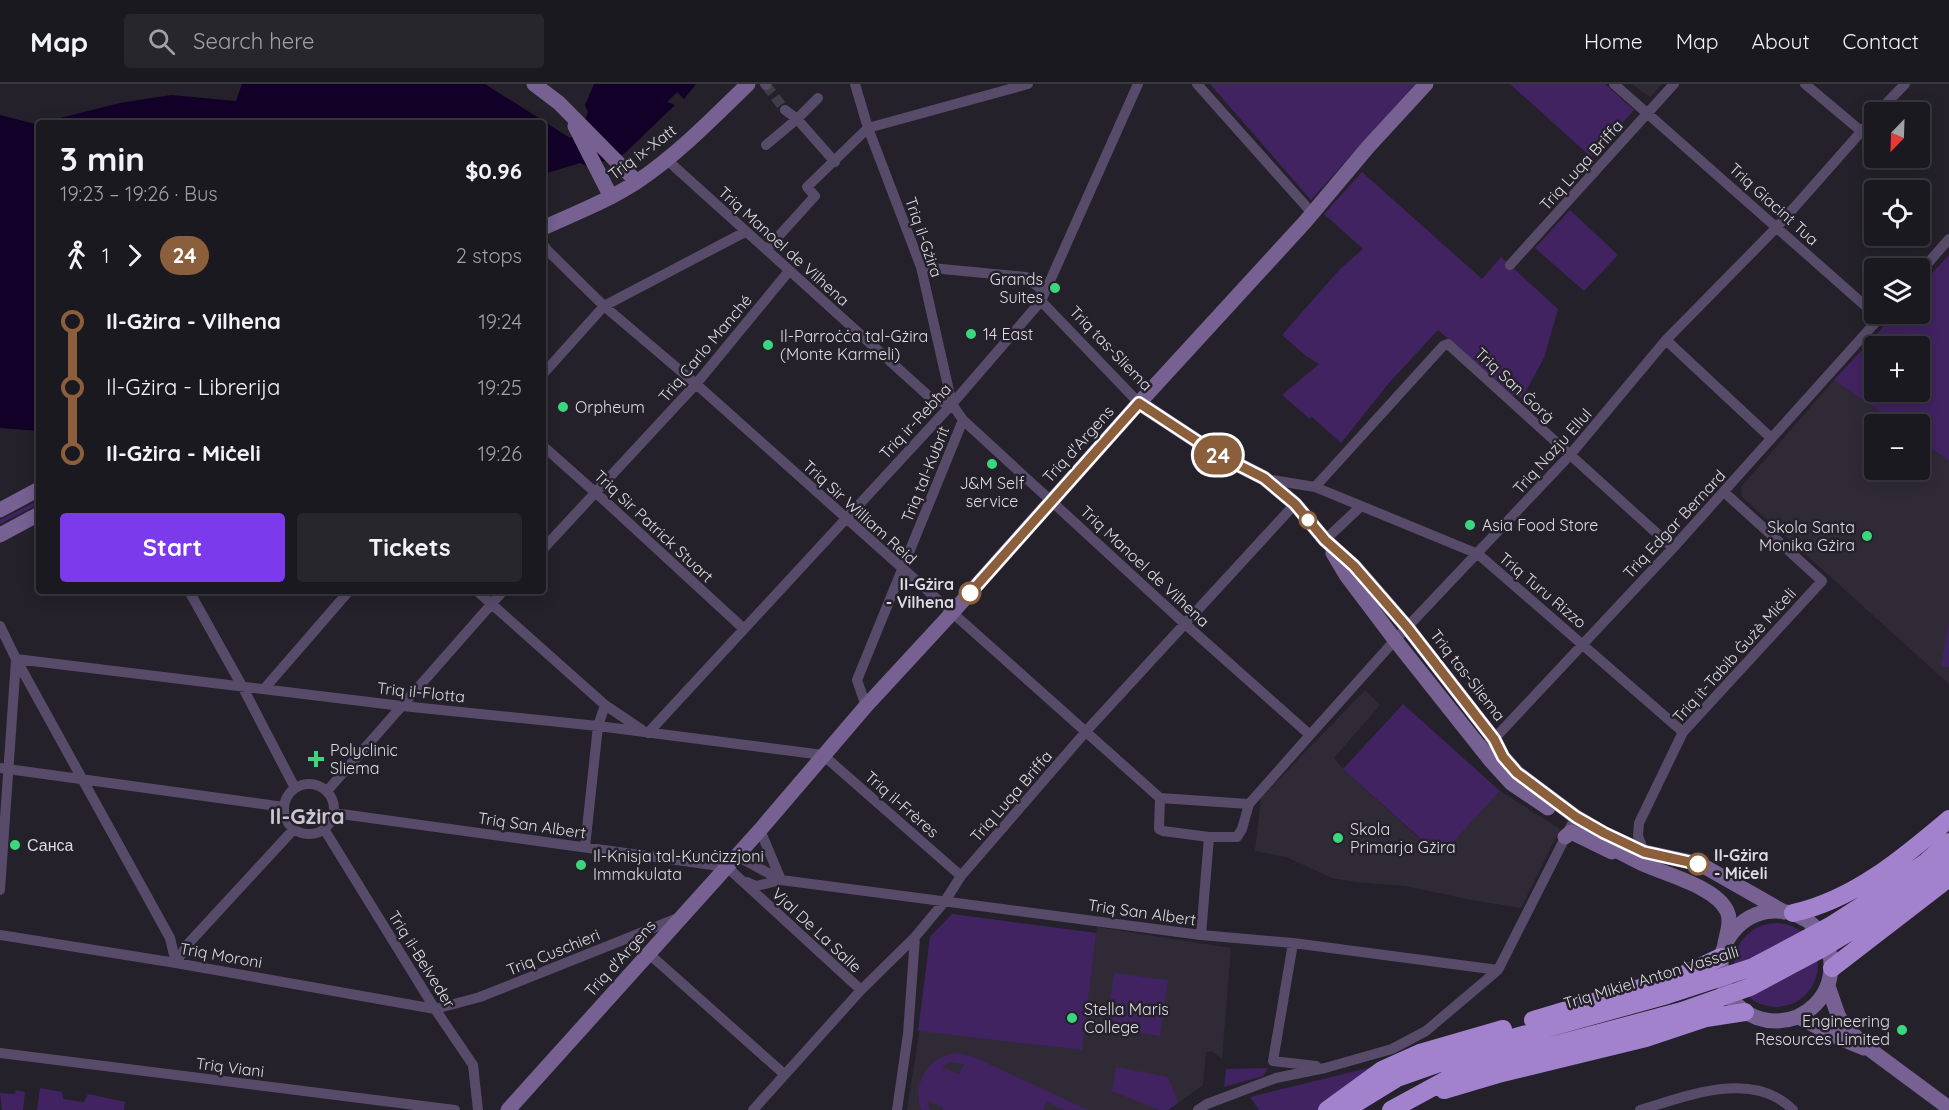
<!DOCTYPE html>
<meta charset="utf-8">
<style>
body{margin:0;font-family:Quicksand,sans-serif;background:#28262d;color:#f1f3f6;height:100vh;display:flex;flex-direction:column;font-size:22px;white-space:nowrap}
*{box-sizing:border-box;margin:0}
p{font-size:20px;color:#a0a0a5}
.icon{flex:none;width:33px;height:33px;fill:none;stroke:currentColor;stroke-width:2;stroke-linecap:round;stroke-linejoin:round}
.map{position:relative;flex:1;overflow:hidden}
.panel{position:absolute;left:36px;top:36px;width:510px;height:474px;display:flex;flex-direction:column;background:#1b1920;border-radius:6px;box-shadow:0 3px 15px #0003,0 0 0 2px #39383e}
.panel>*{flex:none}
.badge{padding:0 12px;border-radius:20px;font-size:21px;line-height:39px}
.needle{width:39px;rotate:203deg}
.tools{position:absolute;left:1864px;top:18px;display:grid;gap:12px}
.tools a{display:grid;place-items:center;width:66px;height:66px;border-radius:6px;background:#1b1920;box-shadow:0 3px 15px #0003,0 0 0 2px #39383e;font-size:30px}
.map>.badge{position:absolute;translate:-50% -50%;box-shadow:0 0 0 3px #fff}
.legs{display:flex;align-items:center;gap:9px;height:66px;padding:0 24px;font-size:20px}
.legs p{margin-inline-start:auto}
.head{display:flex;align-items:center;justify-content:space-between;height:102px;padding:0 24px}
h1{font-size:33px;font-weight:700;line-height:45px}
.button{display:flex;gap:12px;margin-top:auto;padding:12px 24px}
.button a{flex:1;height:69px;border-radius:6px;background:#7c3aed;color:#fff;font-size:24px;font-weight:700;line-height:69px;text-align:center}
.button a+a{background:#28262d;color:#f1f3f6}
ul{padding:0 24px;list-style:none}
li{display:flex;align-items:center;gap:21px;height:66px;font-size:22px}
li i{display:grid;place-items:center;width:9px;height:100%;margin:0 8px;background:currentColor}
li i::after{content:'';width:15px;height:15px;margin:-8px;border:4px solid;border-radius:50%;background:#1b1920}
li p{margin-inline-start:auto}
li:first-child i{background:linear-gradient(#0000 50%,currentColor 0)}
li:last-child i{background:linear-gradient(currentColor 50%,#0000 0)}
header{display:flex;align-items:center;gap:36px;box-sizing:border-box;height:84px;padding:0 30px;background:#1b1920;border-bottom:2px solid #39383e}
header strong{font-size:28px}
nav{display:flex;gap:33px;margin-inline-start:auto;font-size:21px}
.search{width:420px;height:54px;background:#28262d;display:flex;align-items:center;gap:15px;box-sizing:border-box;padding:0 21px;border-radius:6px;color:#a0a0a5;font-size:22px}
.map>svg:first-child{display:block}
.built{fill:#302a37}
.green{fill:#412361;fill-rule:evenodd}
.water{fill:#130028}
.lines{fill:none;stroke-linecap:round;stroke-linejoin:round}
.street-tunnel{stroke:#403d45;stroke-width:10;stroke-dasharray:10 5;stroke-linecap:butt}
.street{stroke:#584b6a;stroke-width:10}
.secondary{stroke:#766192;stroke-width:15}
.highway{stroke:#a281cd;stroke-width:18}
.line-1-casing{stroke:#fff;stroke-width:14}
.line-1{stroke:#8b5e3c;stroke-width:9}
.poi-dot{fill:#3bd77f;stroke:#24212a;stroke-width:2}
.stop-1-dot{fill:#fff;stroke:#8b5e3c;stroke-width:3}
.labels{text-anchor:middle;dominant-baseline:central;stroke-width:5;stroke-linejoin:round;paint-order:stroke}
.street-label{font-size:16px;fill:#dddbe1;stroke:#24212a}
.poi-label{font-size:16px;fill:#dddbe1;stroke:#24212a;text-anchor:start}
.stop-label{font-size:16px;font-weight:bold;fill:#dddbe1;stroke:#24212a;text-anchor:end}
.district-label{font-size:22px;font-weight:bold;fill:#c9c5d1;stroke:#24212a}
</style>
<header>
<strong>Map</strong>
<div class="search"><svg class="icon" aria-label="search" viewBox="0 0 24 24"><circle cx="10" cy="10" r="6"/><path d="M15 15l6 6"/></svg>Search here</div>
<nav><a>Home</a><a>Map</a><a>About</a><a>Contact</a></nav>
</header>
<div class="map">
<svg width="1949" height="1026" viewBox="0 0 1949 1026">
<rect width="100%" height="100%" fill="#24212a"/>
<path class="built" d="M1632,0h30l-12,13z
M1834,296l63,44h-22v46h45v-29l29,20v223l-207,-187 -1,-10z
M1365,606l15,15 -46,53 9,11 96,87 61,-65 60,38 -39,79 -55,-9 -60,-13 -51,-4 -23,-4 -46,-21 -31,-6 6,-53z
M952,830l144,19 1,-6 134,21 -9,111 -11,-8 -5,1 -3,33 -35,25h-261l11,-70 12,-103z"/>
<path class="green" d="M1210,0h205l-104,116z
M1510,0h95l29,26 -43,47z
M1362,88l120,107 19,-22 57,52 -14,49 -22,40 -11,-3 -73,-65 -49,53 -48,60 -29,-26 -2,2 -28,-24 37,-31 -13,-8 -24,-21 58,-66 23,-20 -39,-35z
M1570,126l48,45 -34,36 -49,-43z
M1949,171v206l-29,-20v-17h-23l-63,-44 61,-66h25v-28zM1920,262v46h-45v-46z
M39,416v4l-39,20v-4z
M1949,537v46l-8,-1z
M1403,620l97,87 -60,65 -97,-87z
M952,830l144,19 -14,117 -164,-19 12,-94z
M1734 881a42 42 0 1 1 84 0a42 42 0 1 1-84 0Z
M1114,889l54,7 -8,56 -54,-8z
M957,969l15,3 116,54h-23l-18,-8 -4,8h-100v-2l-16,-8 3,10h-9c-9,-27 7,-54 36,-57zM949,978l15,2 -5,10 -17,-7z
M1380,981l-33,21 -29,24h-59l-9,-13z
M1116,983l52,10 10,26 -10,7h-9l-47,-19z
M1268,984l-5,8 -39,11 2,-18z
M40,1004l22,4 1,7 21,3 4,-8 37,8 -1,8h-87z
M16,1006l9,2 -2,18h-21l-2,-17 15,1z"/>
<path class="water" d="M242,0h243l85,54c8,-4 15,-17 18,-26l-3,-7 9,-21h102l-12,15 -7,-7 -10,10 8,3 -51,49 -36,13 -8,-4 -33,10 -4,4v-54h-503l80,-20 51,-8 65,6z
M0,31l35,9 4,-1v308l-39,-3z"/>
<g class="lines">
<path class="street-tunnel" d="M766,1l19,25"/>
<path class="street" d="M765,0l1,1
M855,0l13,44 53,139 31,137 11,16 221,203 126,112
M1197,0l115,129
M1614,0l265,234
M1805,0l56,47
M785,26l12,9 38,43
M1878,28l27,-28
M766,61l31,-26 21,-21
M666,75l267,241 19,4
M543,160l4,6 57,56 92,78 464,414
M767,165l48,-53 -8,-9 61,-59 160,-44
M1510,181l164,-181
M921,183l105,10 15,12v12l98,102
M1920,188l29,-33
M1666,256l105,98
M543,290l61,-68 141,-74
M543,362l62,55 139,128
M1266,395l49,8 163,67 205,178
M1315,403l128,-141 5,-2 225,204
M1325,456l36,-34
M543,465l153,-165 93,-113
M189,507l53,95 53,102
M477,507l128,114 40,27
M0,542l16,33 154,279 6,25
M16,575l386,47 196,20 225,29 138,121
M264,605l85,-98
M866,622l-9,-26 106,-260
M648,649l304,-329 89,-103 97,-217
M1481,665l13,-10 179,-191 210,-234
M0,684l284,39
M284 725a25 25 0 1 1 50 0a25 25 0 1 1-50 0Z
M327,707l176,-200
M1249,720l-89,-6 -1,31 4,2 46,6h28l5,-8 7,-25 61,-69 85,-95 175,-185 96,-115 111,-113 98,-111
M334,729l393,54 134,123
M324,745l111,180 38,56 5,45
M760,746l21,50
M585,763l13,-121 7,-21
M1644,768l-6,-16 1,-13 44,-91 139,-151 -98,-89
M737,772l44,24 420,55 92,8 205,27
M747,798l9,4 25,-6
M0,806l16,-230
M0,851l176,28 259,46 45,-12 198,-79
M1201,851l8,-98
M1293,859l-20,118 43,5
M648,869l136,121
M176,879l11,-18 107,-116
M0,969l455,57
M753,1026l108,-120 54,-53 30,-36 16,-25 128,-148 206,-224
M897,1026l11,-76 7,-97
M1198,1026l9,-6 69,-26 49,-10 67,-19 34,-18 72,-61 74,-146
M1640,1026c47,-14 113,-41 153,0"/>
<path class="secondary" d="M534,0l25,19 78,79
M575,42l36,71
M543,144c32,-15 65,-27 95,-47 40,-27 75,-63 110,-97
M1139,319l76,50 49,25 31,26 30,36 29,26 53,61 87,112 9,18 14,16 59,44 27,16 41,19 56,12 84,48
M0,426l39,-21
M0,451l39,-21
M1333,469l13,22 49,65 96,121 20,22 37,25
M1565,753l6,-5 41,20
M1606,761c12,6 25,13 37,19 24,11 73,23 84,47 5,10 0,22 -2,32
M1721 882a55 55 0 1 1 110 0a55 55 0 1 1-110 0Z
M1828,902l10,29 7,12 27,24 77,57
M1799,933l36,19 29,12
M508,1026l252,-280 106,-124 85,-92 188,-211 166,-181 63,-75 58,-63"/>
<path class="highway" d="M1793,829c60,-13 110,-55 156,-94
M1832,884l117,-90
M1533,936l150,-45 38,-18
M1444,1006l54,-16 148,-36 60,-20 39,-6
M1327,1026l55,-40 38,-17 83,-24
M1345,1026l52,-32 108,-38 162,-45 86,-28 77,-41 56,-36 40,-28 23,-20
M1391,1026l77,-42 214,-57 68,-24 71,-38 72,-43 56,-45"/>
</g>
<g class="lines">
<g class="line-1-casing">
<path id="line-1" d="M970,509l169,-190 76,50 49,25 31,26 30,36 29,26 53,61 87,112 9,18 14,16 59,44 28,16 40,19 54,12"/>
</g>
<use href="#line-1" class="line-1"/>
</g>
<g class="poi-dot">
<circle cx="1055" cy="204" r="6"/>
<circle cx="971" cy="250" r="6"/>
<circle cx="768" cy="261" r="6"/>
<circle cx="563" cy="323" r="6"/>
<circle cx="992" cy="380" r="6"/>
<circle cx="1470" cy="441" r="6"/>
<circle cx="1867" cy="452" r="6"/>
<path d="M313 666h6v6h6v6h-6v6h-6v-6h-6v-6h6z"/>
<circle cx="1338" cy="754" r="6"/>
<circle cx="15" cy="761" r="6"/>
<circle cx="581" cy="781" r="6"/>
<circle cx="1072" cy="934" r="6"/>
<circle cx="1902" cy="946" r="6"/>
</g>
<g class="stop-1-dot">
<circle cx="1308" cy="436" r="8"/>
<circle cx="970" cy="509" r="10"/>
<circle cx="1698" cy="780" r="10"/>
</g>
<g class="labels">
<g class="street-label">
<text transform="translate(642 68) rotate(-37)">Triq ix-Xatt</text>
<text transform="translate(1581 81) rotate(-48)">Triq Luqa Briffa</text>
<text transform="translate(1774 120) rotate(42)">Triq Giacint Tua</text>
<text transform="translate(924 153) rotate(71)">Triq il-Gżira</text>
<text transform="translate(784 162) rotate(42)">Triq Manoel de Vilhena</text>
<text transform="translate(705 264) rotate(-50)">Triq Carlo Manché</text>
<text transform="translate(1111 264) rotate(46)">Triq tas-Sliema</text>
<text transform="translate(1515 301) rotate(43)">Triq San Ġorġ</text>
<text transform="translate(915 337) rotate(-47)">Triq ir-Rebħa</text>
<text transform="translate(1078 360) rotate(-48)">Triq d'Argens</text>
<text transform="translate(1552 367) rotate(-48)">Triq Nazju Ellul</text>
<text transform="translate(925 390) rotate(-68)">Triq tal-Kubrit</text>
<text transform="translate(860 428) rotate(42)">Triq Sir William Reid</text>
<text transform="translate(1674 440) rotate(-47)">Triq Edgar Bernard</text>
<text transform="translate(654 442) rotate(43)">Triq Sir Patrick Stuart</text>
<text transform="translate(1145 482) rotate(43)">Triq Manoel de Vilhena</text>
<text transform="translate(1543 506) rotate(40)">Triq Turu Rizzo</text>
<text transform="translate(1734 571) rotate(-48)">Triq it-Tabib Ġużè Miċeli</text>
<text transform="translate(1468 591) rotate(52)">Triq tas-Sliema</text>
<text transform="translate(421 608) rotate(6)">Triq il-Flotta</text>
<text transform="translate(1011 712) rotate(-49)">Triq Luqa Briffa</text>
<text transform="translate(902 720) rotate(41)">Triq il-Frères</text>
<text transform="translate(532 741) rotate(8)">Triq San Albert</text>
<text transform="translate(1142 828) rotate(8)">Triq San Albert</text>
<text transform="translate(817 846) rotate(43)">Vjal De La Salle</text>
<text transform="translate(553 868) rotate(-22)">Triq Cuschieri</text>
<text transform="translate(221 871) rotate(10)">Triq Moroni</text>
<text transform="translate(620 874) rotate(-48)">Triq d'Argens</text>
<text transform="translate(422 875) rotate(58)">Triq il-Belveder</text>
<text transform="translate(1651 893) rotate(-17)">Triq Mikiel Anton Vassalli</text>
<text transform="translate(230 983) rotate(7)">Triq Viani</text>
</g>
<g class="poi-label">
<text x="1043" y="195" text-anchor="end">Grands<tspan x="1043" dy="18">Suites</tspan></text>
<text x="983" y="250">14 East</text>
<text x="780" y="252">Il-Parroċċa tal-Gżira<tspan x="780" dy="18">(Monte Karmeli)</tspan></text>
<text x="575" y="323">Orpheum</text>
<text x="992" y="399" text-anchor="middle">J&amp;M Self<tspan x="992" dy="18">service</tspan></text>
<text x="1482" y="441">Asia Food Store</text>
<text x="1855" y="443" text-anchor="end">Skola Santa<tspan x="1855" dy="18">Monika Gżira</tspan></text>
<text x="330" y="666">Polyclinic<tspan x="330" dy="18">Sliema</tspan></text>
<text x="1350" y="745">Skola<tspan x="1350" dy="18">Primarja Gżira</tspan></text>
<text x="27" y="761">Санса</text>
<text x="593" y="772">Il-Knisja tal-Kunċizzjoni<tspan x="593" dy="18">Immakulata</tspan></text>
<text x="1084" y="925">Stella Maris<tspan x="1084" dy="18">College</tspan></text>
<text x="1890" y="937" text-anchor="end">Engineering<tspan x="1890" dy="18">Resources Limited</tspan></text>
</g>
<g class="stop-label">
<text x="954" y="500">Il-Gżira<tspan x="954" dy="18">- Vilhena</tspan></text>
<text x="1714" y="771" text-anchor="start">Il-Gżira<tspan x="1714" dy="18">- Miċeli</tspan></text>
</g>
<g class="district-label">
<text x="307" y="732">Il-Gżira</text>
</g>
</g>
</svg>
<div class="tools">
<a><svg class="needle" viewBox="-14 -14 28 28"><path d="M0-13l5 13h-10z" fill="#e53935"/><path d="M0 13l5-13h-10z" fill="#a0a0a5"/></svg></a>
<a><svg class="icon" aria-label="locate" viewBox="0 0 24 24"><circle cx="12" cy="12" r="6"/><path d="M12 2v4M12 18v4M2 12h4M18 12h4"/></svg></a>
<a><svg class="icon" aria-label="layers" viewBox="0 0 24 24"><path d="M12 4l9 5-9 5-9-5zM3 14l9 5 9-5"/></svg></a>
<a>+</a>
<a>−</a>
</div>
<b class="badge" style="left:1218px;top:371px;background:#8b5e3c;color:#fff">24</b>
<section class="panel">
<div class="head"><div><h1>3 min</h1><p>19:23 – 19:26 · Bus</p></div><b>$0.96</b></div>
<div class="legs"><svg class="icon" aria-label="walk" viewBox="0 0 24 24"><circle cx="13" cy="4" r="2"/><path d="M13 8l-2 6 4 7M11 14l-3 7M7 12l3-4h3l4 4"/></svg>1<svg class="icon" aria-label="forward" viewBox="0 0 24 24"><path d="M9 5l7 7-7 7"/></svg><b class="badge" style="background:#8b5e3c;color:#fff">24</b><p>2 stops</p></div>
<ul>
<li><i style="color:#8b5e3c"></i><b>Il-Gżira - Vilhena</b><p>19:24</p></li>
<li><i style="color:#8b5e3c"></i><span>Il-Gżira - Librerija</span><p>19:25</p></li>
<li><i style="color:#8b5e3c"></i><b>Il-Gżira - Miċeli</b><p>19:26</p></li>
</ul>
<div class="button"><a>Start</a><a>Tickets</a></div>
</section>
</div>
